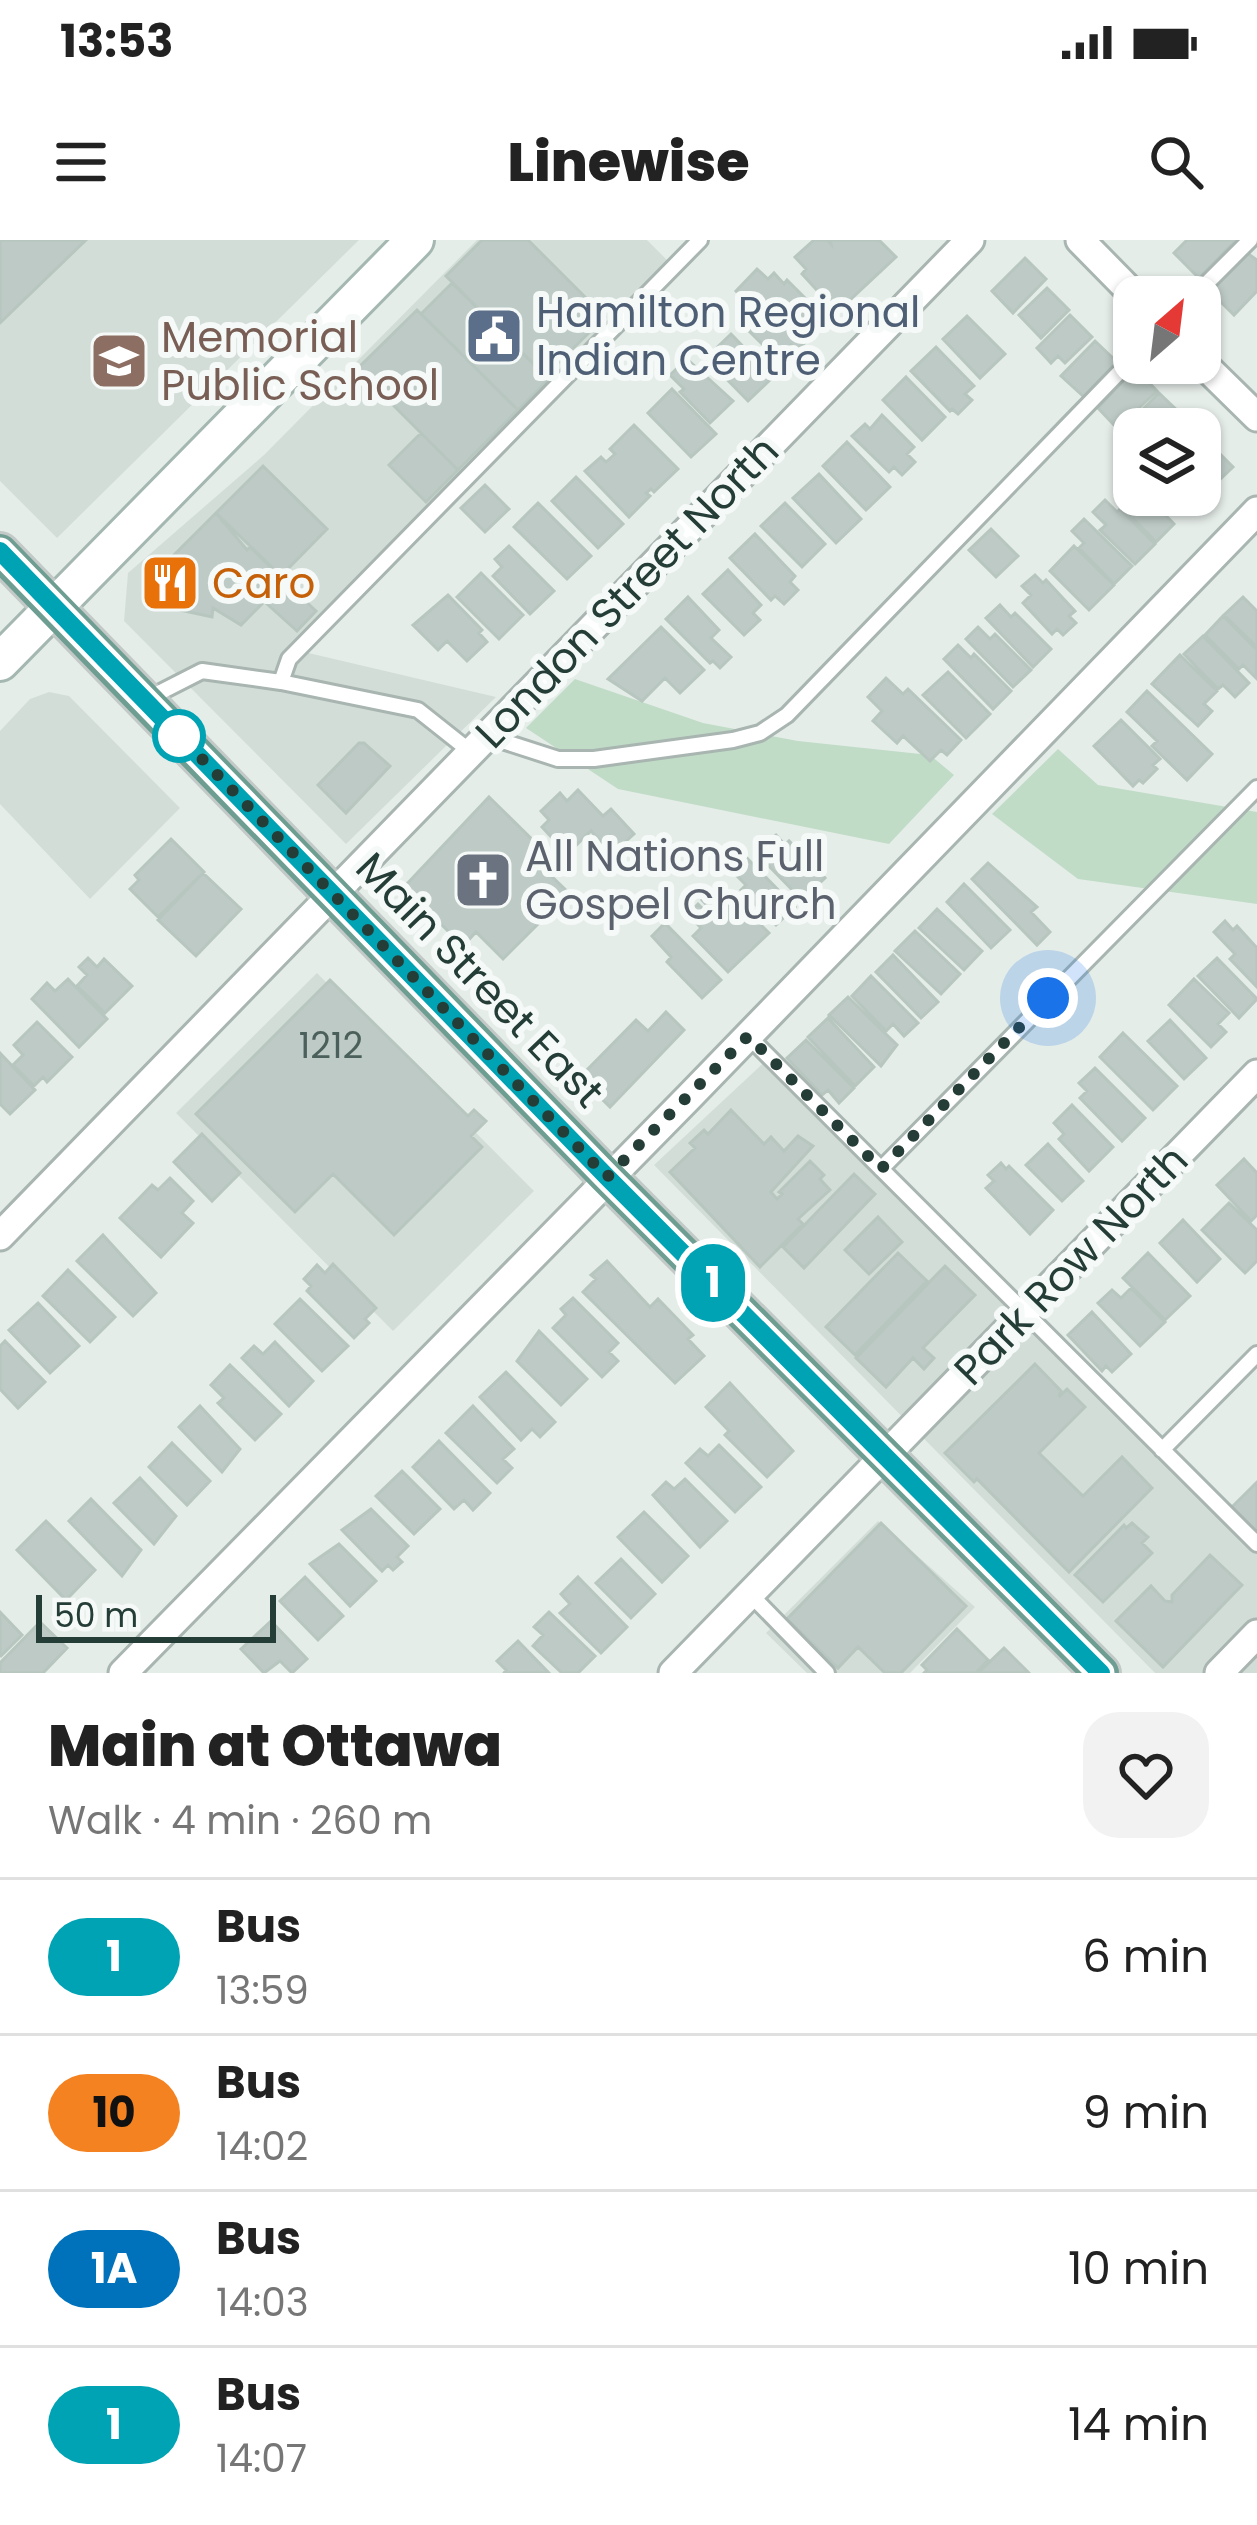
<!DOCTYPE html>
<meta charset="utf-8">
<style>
body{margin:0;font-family:Poppins,sans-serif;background:#f2f2f2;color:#222;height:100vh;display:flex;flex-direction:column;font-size:45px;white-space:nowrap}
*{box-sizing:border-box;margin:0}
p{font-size:39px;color:#767676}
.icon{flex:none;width:66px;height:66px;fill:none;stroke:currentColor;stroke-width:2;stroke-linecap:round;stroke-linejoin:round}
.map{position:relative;height:1433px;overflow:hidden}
.panel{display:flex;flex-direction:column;background:#fff;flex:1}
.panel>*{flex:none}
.badge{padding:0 24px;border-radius:39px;font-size:42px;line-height:78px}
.needle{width:78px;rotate:28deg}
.fabs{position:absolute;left:1113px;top:36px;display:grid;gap:24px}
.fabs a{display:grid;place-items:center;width:108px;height:108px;border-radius:24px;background:#fff;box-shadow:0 3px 9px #0004;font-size:60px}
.scale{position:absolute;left:36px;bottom:30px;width:240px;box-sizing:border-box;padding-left:12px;border:6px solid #253d37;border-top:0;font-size:33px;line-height:42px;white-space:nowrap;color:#253d37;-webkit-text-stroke:9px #f5f9f7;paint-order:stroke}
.you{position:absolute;width:60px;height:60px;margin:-30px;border:9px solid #fff;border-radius:50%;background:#1a73e8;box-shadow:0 0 0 18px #1a73e833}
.map>.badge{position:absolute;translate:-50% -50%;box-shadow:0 0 0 6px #fff}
.round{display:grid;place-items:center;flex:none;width:126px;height:126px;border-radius:36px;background:#f2f2f2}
.headline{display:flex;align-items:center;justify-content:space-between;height:204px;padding:0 48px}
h1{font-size:57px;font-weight:800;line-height:90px}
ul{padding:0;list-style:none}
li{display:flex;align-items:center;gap:36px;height:156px;padding:0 48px;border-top:3px solid #e0e0e0}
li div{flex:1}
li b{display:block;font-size:45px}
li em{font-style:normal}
li .badge{min-width:132px;font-weight:700;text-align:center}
.status{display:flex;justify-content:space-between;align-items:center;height:84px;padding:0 60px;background:#fff;direction:ltr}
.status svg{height:33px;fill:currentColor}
header{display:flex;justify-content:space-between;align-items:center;height:156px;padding:0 48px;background:#fff;font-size:54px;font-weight:800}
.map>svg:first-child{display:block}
.built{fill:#d3ddd8}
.green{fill:#c0dcc7}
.building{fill:#bdcac5;stroke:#b8c6c0;stroke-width:3}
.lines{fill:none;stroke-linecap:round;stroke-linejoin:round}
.lane-casing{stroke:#a8b5b0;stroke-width:20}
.street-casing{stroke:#a8b5b0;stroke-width:33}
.secondary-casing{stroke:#a4b8b1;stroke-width:42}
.primary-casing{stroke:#c2c9c7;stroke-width:42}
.lane{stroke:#fff;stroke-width:14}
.street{stroke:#fff;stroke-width:27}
.secondary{stroke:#fff;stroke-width:36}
.primary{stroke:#6d9e91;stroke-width:36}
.line-casing{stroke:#fff;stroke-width:27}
.line{stroke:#00a3b4;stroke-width:18}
.walk{stroke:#253d37;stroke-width:12;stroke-dasharray:0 21.6}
.stop-dot{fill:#fff;stroke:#00a3b4;stroke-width:6}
.labels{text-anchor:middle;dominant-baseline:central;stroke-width:12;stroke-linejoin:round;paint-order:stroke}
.number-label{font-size:36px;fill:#4b605a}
.service-label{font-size:42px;fill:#4e5e75;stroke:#f5f9f7;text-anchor:start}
.education-label{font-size:42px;fill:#785e54;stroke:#f5f9f7;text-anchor:start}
.food-label{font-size:42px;fill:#c56008;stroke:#f5f9f7;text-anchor:start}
.street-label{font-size:42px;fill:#253d37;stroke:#f5f9f7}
.worship-label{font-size:42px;fill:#5b616d;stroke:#f5f9f7;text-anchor:start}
</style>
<div class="status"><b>13:53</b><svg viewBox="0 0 49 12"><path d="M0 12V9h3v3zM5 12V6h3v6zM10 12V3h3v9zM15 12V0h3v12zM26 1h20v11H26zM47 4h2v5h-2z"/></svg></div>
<header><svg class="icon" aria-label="menu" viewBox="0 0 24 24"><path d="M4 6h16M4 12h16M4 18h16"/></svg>Linewise<svg class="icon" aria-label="search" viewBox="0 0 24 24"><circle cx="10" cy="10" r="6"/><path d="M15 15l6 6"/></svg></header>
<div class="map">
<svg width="1257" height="1433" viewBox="0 0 1257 1433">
<rect width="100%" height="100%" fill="#e5ede9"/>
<path class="built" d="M0,0h359l-302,298 -57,-57z
M477,0h170l25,25 -300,299 -72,87 196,46 -150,147 -222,-223 4,-48 136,-118z
M49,452l20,4 111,112 -90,91 -90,-95v-73l30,-32z
M317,733l217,218 -141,140 -217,-218z
M773,814l484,495v124h-102l-501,-508z
M878,1281l97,86 -65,66h-103l-41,-40z"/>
<path class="green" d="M575,439l128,44 95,18 132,14 24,20 -65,69 -271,-55 -92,-61z
M1058,509l40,36 159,27v92l-179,-25 -86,-65z"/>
<path class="building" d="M0,0h86l-86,83z
M482,0h46l77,77 -60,59 -99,-100z
M814,0h13l4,4 -1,-4h49l17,17 -59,55 -35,-38 4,-5 -11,-12z
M1187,0h49l-37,38 -25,-25z
M1247,13l10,7v31l-23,24 -24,-24z
M1025,18l21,21 -33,34 -21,-22z
M757,29l11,10 6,-6 10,11 3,-4 36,36 -12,12 4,5 -18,17 -6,-5 -14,14 -33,-33 13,-13 -21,-22z
M452,43l97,96 -31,31 -97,-96z
M1047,48l22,22 -28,28 -22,-23z
M417,70l101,100 -60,60 -101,-101z
M1070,75l22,22 -27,26 -7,-7 -7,7 -14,-15z
M967,76l38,38 -25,24 -37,-39z
M731,94l42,43 -25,24 -42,-43z
M1095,101l22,21 -33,35 -23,-21z
M936,107l38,39 -9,8 7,6 -14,14 -6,-5 -2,2 -39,-40z
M687,119l46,42 -23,22 -30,-31 4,-3 -14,-14z
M1135,128l22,23 -33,31 -2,-3 -8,6 -16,-17z
M906,137l39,40 -23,23 -39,-40z
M672,149l44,45 -25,23 -43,-44z
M1159,153l23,22 -14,14h-34v17l-14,-14z
M882,175l32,32 -7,7 8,8 -13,13 -8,-8 -5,5 -37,-36 13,-12 5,5z
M634,185l44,44 -24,23 -3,-3 -5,4 4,3 -21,21 -44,-46 16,-14 5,5 9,-8 -5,-5z
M421,193l37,37 -32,32 -37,-37z
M847,202l43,45 -24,23 -43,-44z
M1211,205l22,22 -40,38 -9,-10h16v-40z
M263,226l64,63 -46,47 -65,-63z
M819,234l42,45 -25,24 -43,-45z
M576,237l47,47 -25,24 -46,-47z
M1128,237l6,6v12h12l28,29 -18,18 -34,-35 5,-5 -12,-12z
M485,245l24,24 -24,23 -24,-24z
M1105,260l12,12 3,-3 35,35 -20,20 -35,-34 6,-5 -13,-13z
M538,263l53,53 -24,23 -53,-52z
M785,263l40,41 -23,23 -41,-41z
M216,273l31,37 3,-3 35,34 -44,44 -28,-17 -1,9 -32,-7 -17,-10 -7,-20 9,-16z
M1084,279l48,47 -18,18 -35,-36 5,-5 -12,-12z
M991,289l27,27 -22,21 -27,-27z
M755,294l40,42 -5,6 8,8 -14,14 -9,-8 -4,4 -41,-42z
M509,306l45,45 -24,23 -37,-38 9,-9 -7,-8z
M1074,306l40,39 -25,25 -39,-39z
M728,330l33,35 -8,8 7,7 -16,15 -41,-41z
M481,333l42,42 -24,24 -42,-42z
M1035,335l8,8 3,-3 29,31 -6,5 7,7 -13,12 -6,-6 -5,5 -29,-31 8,-8 -9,-9z
M286,343l30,28 -19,20 -30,-27z
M448,355l34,35 -3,3 8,9 -20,19 -20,-20 -9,9 -25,-25z
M688,357l31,33 -8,8 20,19 -11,11 -7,-7 -3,2 -44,-44z
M1243,357l14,14v36l-33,-32z
M1000,365l11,12 4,-4 36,36 -18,18 -47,-49z
M1223,376l34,34 -1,28 -13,-13 -4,4 -34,-34z
M661,387l43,43 -24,23 -15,-15 -23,23 -34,-22z
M978,387l12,12 5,-5 36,36 -18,17 -47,-48z
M1203,396l46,47 -14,14 -12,-12 -5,4 -34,-35z
M958,405l13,13 3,-4 37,37 -18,18 -49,-50z
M1180,415l37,36 -13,13 8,7 -14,15 -46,-42z
M948,432l42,42 -24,24 -43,-43z
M886,438l17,16 5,-5 53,51 -14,15 -6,-5 -11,11 -27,-25 -6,7 -24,-22 9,-10 -14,-14z
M1147,451l65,63 -25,26 -35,-34 5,-5 -30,-29z
M1121,480l39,39 -7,6 4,4 -14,14 -4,-3 -6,6 -39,-40z
M359,503h5l26,23 -44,47 -28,-28z
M578,550l25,26 8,-7 23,25 -22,20 -21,-23 -24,23 -25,-27 7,-7 -8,-9 19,-18 7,8z
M489,557l64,63 -9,9 25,24 -66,66 -27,-27 -13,14 -59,-59z
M776,595l9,10 4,-4 36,37 -23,22 -37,-38 9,-9 -9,-8z
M171,599l33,33 -46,45 -28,-28 9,-9 -4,-5z
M742,613l53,54 -19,18 -35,-35 5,-5 -18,-18z
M988,623l49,44 -6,5 19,20 -13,13 -65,-66z
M203,633l38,36 -45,47 -38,-36z
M964,644l46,46 -19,18 -44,-46z
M714,648l13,13 5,-5 37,37 -41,39 -35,-36 8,-8 -13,-14 10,-10 14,14 3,-4 -13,-14z
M937,669l45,42 -18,19 -45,-42z
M1225,681l8,9 4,-4 20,22v39l-27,-28 5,-5 -21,-22z
M665,683l56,57 -19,18 -35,-36 4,-5 -19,-21z
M915,691l45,43 -19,20 -46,-43z
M893,715l45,47 -17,16 -45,-46z
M88,718l9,9 7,-8 28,27 -27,27 -28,-27 10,-11 -8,-8z
M1217,718l40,41 -18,19 -41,-42z
M871,736l47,47 -14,13 -11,-12 -7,7 -34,-35z
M68,739l39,40 -28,28 -47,-48 15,-16 8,8z
M1194,739l35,34 -11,11 8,8 -15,15 -42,-42z
M330,740l138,136 6,-6 12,11 -15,15 11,11 -88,88 -61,-61 -38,38 -99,-98z
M848,757l49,48 -16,21 -52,-51z
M666,772l18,18 -74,77 -30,-30 56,-57 12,11z
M828,778l46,49 -19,19 -47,-49z
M1170,780l36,38 -22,21 -36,-38z
M37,782l35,35 -25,25 -4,-5 -9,9 -21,-21 10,-10 -9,-10z
M1123,793l54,53 -24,24 -53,-53z
M806,800l48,48 -15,15 -11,-13 -6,5 -35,-37z
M0,813l35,37 -25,24 -10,-10z
M1095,828l50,50 -23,23 -42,-43 7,-7 -8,-8z
M1072,865l41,42 -24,24 -30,-32 5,-5 -10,-11z
M731,870l33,34 7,-7 13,14 14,-15 15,10 -42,46 6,7 5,-5 -3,-2 31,-31 14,14 -4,4 10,11 -32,29 5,5 -43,43 -90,-95 25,-24 -5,-5 14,-13 4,4z
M202,894l38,39 -28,28 -38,-39z
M1048,904l35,37 -21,20 -36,-36z
M1244,919l13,14v42l-6,6 -34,-36z
M1001,923l5,6 3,-3 44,44 -23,24 -44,-46 8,-7 -6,-6z
M854,934l21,20 -71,74 -21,-21z
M170,938l23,23 -11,12 11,10 -32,34 -41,-39 32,-33 6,5z
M1229,963l28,27v31l-12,12 -43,-43z
M878,977l24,25 -33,32 -24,-24z
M1183,980l37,39 -23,23 -37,-39z
M103,995l53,58 -23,23 -56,-55z
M898,1013l29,28 -72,74 -29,-28z
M1148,1013l42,43 -25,24 -42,-42z
M607,1021l43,46 8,-8 35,36 -5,4 16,17 -29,27 -92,-91 13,-13 -5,-4z
M333,1024l43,44 -11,11 4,4 -15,15 -47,-47 4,-5 -7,-7 13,-14 8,8z
M945,1026l30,29 -52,53 11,10 -10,11 -11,-11 -27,29 -30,-29z
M68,1030l47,47 -25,25 -47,-46z
M1131,1048l34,34 -25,24 -42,-43 14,-13 9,8z
M573,1058l45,45 -9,9 9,9 -16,16 -49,-49 13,-13 -5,-6z
M300,1059l48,47 -26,25 -47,-47z
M38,1063l41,43 -29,27 -41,-43z
M1092,1072l39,42 -19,18 -6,-6 -4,5 -34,-36z
M539,1091l48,48 -26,26 -44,-44z
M5,1101l40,41 -27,26 -18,-19v-43z
M275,1102l38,39 -24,25 -47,-48 12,-12 9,8z
M1035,1124l26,27 -2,6 8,-8 18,18 -46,46 44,43 39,-39 30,31 -83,84 -92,-93 -3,3 -29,-29z
M230,1125l51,49 -26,26 -37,-37 6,-5 -13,-13z
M506,1132l49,50 -15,15 -8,-8 -11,11 -41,-43z
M730,1143l63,68 -26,26 -42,-42 4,-4 -23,-24z
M200,1166l40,43 -18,23 -43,-45z
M473,1166l41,43 -11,10 9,9 -15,15 -51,-50z
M439,1201l51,52 -17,17 -9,-10 -10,9 -41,-42z
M172,1203l38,38 -23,24 -38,-38z
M719,1205l42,42 -26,25 -49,-49 14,-14 8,7z
M402,1231l38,38 -26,25 -38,-38z
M140,1238l36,38 -22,28 -40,-41z
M685,1239l42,42 -27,26 -47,-52 13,-13 8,7z
M1257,1242v55l-27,-28z
M91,1259l50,51 -19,26 -53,-55z
M371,1269l37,37 -11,11 5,5 -9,8 -5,-5 -6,6 -40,-41z
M644,1272l44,44 -26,26 -44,-45z
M46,1281l49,49 -29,30 -49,-50z
M881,1283l85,83 -65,67h-16l-27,-26 -20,21 -51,-49z
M1132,1283l16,14 -6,6 10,10 -49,49 -28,-27 49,-50 2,3z
M339,1304l37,37 -26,25 -40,-42z
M1210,1315l32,30 -79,82 -47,-46 35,-35 14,15 7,1v-7z
M621,1319l34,35 -24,24 -35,-35z
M305,1337l38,39 -25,24 -38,-39z
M578,1337l49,50 -26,26 -41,-40 10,-9 -9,-10z
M0,1372l22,23 -21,21 -1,-1z
M549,1372l46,44 -17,17h-16l-29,-27 10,-11 -9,-8z
M271,1381l36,38 -15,14 -12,-12 -16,12 -23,-24z
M40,1382l27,26 -24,25h-43v-10z
M957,1389l31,31 -12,13h-52l3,-3 -5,-5z
M518,1401l31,32h-45l2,-3 -9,-9z
M1004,1408l25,25h-51z"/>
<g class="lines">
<g class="lane-casing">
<path id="lane" d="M1193,57l57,-57
M281,442l8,-23 411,-419
M149,458l53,-27 79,11 137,28 53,42
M487,496l71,23h36l139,-19 27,-7 27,-18 347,-358
M748,796l509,508
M881,929l376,-381
M1162,1210l95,-96
M750,1354l77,79"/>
</g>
<g class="street-casing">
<path id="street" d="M1080,0l56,57
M1200,121l57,56
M0,996l970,-996
M123,1433l566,-576 568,-586
M673,1433l584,-599
M1219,1433l38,-39"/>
</g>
<g class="secondary-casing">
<path id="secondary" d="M0,422l415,-422"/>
</g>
<g class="primary-casing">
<path id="primary" d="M0,312l607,625 494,496"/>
</g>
<use href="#lane" class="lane"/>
<use href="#street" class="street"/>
<use href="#secondary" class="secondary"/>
<use href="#primary" class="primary"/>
</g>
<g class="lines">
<g class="line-casing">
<path id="line" d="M0,311l607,626 494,496"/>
</g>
<use href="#line" class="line"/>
<path class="walk" d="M179,496l-3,-4 431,445 141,-141 133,133 167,-171"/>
</g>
<defs>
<g id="civic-square" transform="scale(3)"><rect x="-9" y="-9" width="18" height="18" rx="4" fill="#5c6f8a" stroke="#f5f9f7"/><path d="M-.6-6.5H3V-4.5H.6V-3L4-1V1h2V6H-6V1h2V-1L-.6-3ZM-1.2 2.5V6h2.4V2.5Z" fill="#fff"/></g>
<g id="school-square" transform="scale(3)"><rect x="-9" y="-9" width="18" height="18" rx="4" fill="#8d6e63" stroke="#f5f9f7"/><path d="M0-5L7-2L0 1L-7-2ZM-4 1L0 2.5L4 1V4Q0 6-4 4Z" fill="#fff"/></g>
<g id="restaurant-square" transform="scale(3)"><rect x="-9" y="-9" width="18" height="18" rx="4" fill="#e8710a" stroke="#f5f9f7"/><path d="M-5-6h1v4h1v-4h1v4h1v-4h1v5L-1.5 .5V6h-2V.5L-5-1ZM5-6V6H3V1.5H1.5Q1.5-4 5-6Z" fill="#fff"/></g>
<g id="church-square" transform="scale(3)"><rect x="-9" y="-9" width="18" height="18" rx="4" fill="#6b7280" stroke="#f5f9f7"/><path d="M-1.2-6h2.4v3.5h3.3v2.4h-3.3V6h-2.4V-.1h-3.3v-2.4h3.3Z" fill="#fff"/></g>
</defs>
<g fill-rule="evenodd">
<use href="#civic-square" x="494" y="96"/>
<use href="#school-square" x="119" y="121"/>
<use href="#restaurant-square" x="170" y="343"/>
<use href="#church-square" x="483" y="640"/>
</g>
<circle class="stop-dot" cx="179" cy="496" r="24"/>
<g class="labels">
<g class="number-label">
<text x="331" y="805">1212</text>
</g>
<g class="service-label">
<text x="536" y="72">Hamilton Regional<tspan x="536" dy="48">Indian Centre</tspan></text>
</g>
<g class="education-label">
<text x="161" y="97">Memorial<tspan x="161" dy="48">Public School</tspan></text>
</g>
<g class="food-label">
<text x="212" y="343">Caro</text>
</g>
<g class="street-label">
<text transform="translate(627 352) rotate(-46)">London Street North</text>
<text transform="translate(480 740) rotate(46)">Main Street East</text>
<text transform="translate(1071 1025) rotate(-46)">Park Row North</text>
</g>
<g class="worship-label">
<text x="525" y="616">All Nations Full<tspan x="525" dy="48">Gospel Church</tspan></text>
</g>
</g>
</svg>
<div class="fabs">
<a><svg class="needle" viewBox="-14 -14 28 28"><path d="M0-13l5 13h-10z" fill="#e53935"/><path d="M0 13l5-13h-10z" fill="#767676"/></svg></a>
<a><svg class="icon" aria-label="layers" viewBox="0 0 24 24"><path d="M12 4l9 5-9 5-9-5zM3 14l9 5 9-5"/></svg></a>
</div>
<div class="scale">50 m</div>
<div class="you" style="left:1048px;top:758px"></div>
<b class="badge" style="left:713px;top:1043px;background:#00a3b4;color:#fff">1</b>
</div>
<section class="panel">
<div class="headline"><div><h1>Main at Ottawa</h1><p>Walk · 4 min · 260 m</p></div><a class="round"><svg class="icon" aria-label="heart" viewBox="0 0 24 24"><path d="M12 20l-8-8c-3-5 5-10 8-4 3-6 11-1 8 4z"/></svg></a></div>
<ul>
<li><span class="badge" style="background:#00a3b4;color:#fff">1</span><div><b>Bus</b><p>13:59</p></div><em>6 min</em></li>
<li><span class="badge" style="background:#f58220;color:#111">10</span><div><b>Bus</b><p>14:02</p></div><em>9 min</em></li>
<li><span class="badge" style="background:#0072bc;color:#fff">1A</span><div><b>Bus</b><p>14:03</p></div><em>10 min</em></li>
<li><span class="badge" style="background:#00a3b4;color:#fff">1</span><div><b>Bus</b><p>14:07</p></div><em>14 min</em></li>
</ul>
</section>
